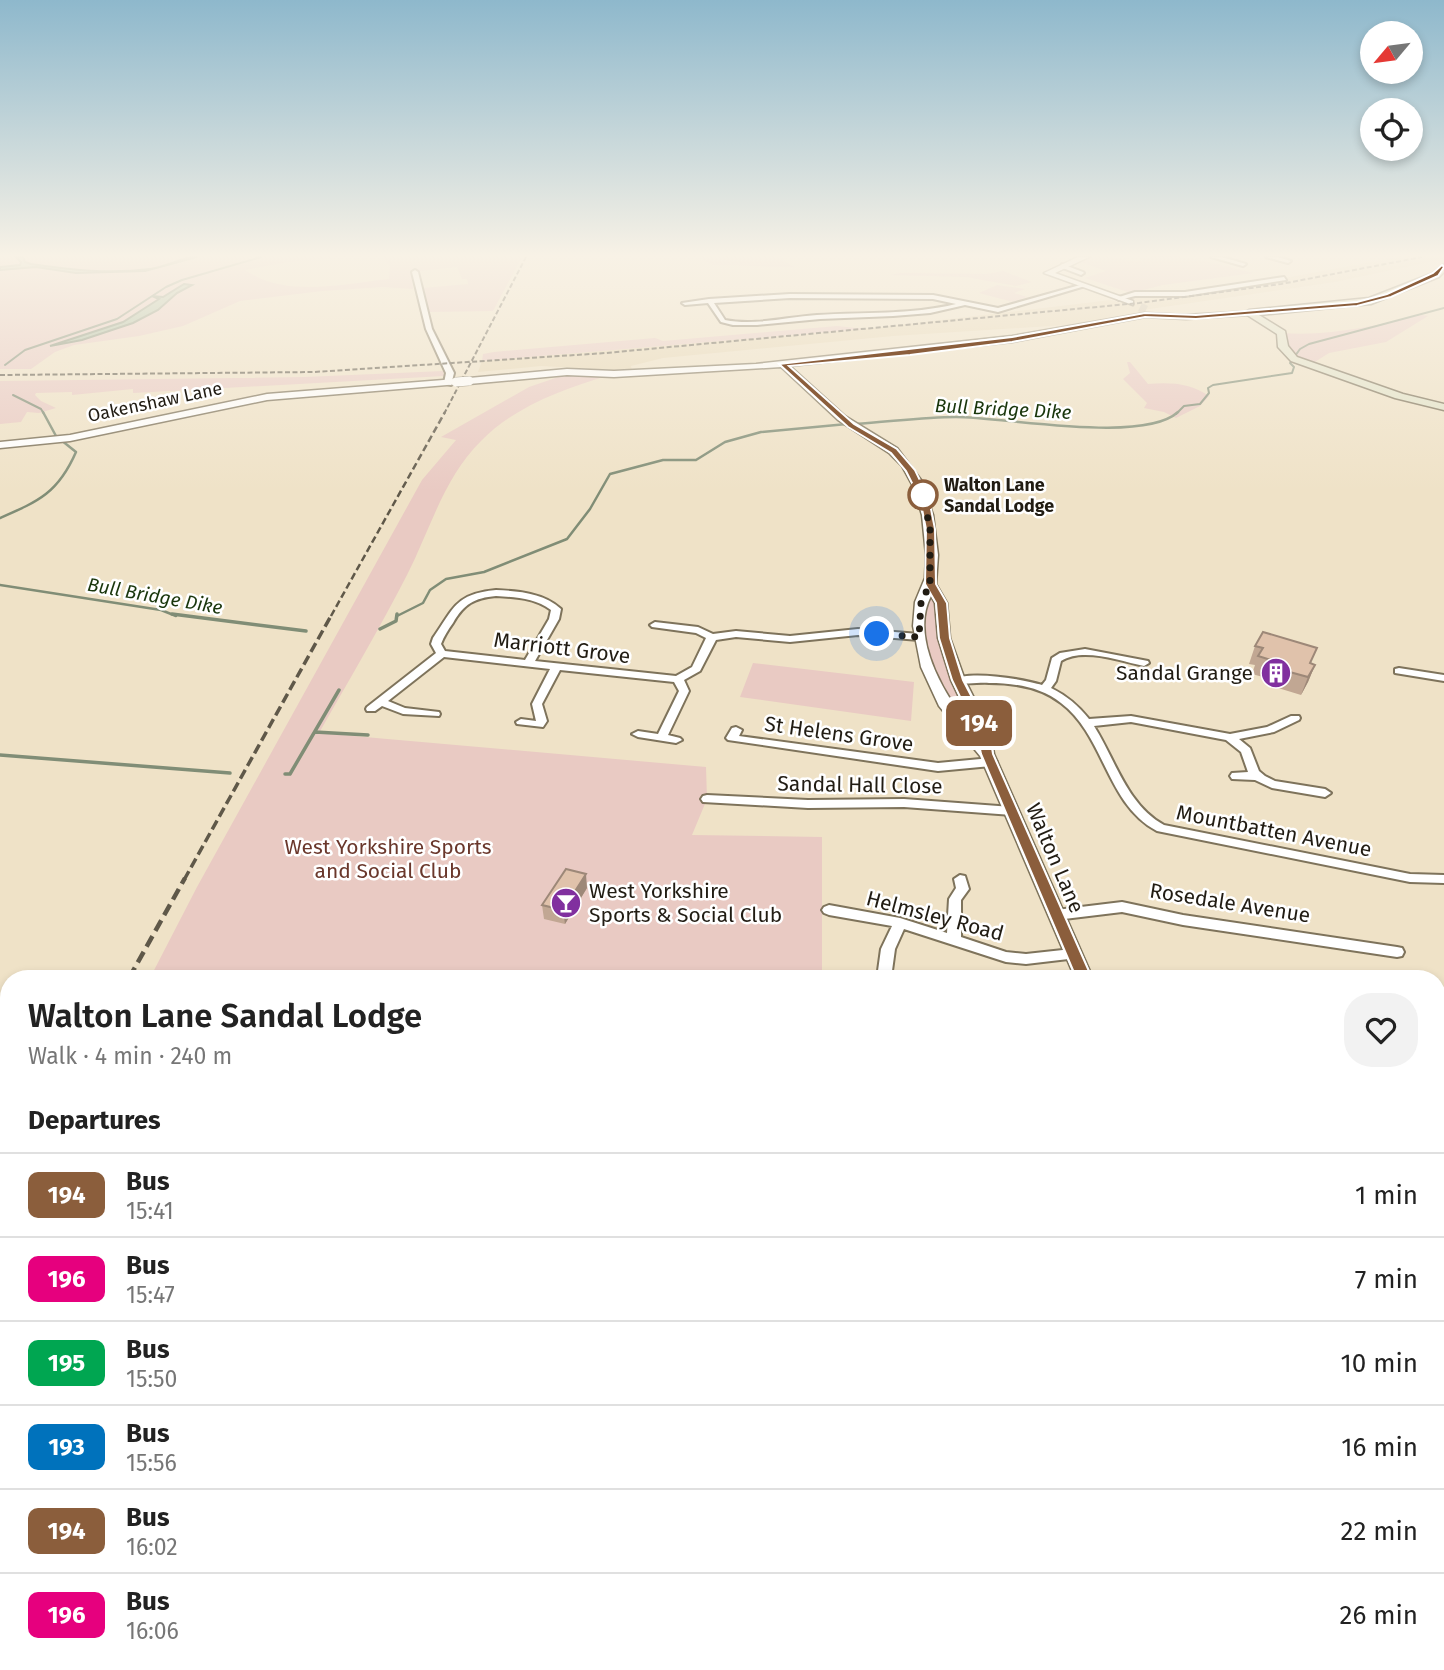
<!DOCTYPE html>
<meta charset="utf-8">
<style>
body{margin:0;font-family:"Fira Sans",sans-serif;background:#f2f2f2;color:#222;height:100vh;display:flex;flex-direction:column;font-size:26px;white-space:nowrap}
*{box-sizing:border-box;margin:0}
p{font-size:23px;color:#767676}
.icon{flex:none;width:38px;height:38px;fill:none;stroke:currentColor;stroke-width:2;stroke-linecap:round;stroke-linejoin:round}
.map{position:relative;flex:1;overflow:hidden}
.details{position:absolute;left:0px;top:970px;width:1446px;height:702px;display:flex;flex-direction:column;background:#fff;border-radius:28px 28px 0 0;box-shadow:0 4px 10px #0003}
.details>*{flex:none}
.badge{padding:0 14px;border-radius:10px;font-size:24px;line-height:46px}
.needle{width:46px;rotate:241deg}
.buttons{position:absolute;left:1360px;top:21px;display:grid;gap:14px}
.buttons a{display:grid;place-items:center;width:63px;height:63px;border-radius:50%;background:#fff;box-shadow:0 4px 10px #0003;font-size:35px}
.you{position:absolute;width:35px;height:35px;margin:-18px;border:5px solid #fff;border-radius:50%;background:#1a73e8;box-shadow:0 0 0 10px #1a73e833}
.map>.badge{position:absolute;translate:-50% -50%;box-shadow:0 0 0 4px #fff}
h2{padding:0 28px;font-size:26px;line-height:63px}
.round{display:grid;place-items:center;flex:none;width:74px;height:74px;border-radius:28px;background:#f2f2f2}
.head{display:flex;align-items:center;justify-content:space-between;height:119px;padding:0 28px}
h1{font-size:33px;font-weight:600;line-height:52px}
ul{padding:0;list-style:none}
li{display:flex;align-items:center;gap:21px;height:84px;padding:0 28px;border-top:2px solid #e0e0e0}
li div{flex:1}
li b{display:block;font-size:26px}
li em{font-style:normal}
li .badge{min-width:77px;font-weight:700;text-align:center}
.map>svg:first-child{display:block}
.built{fill:#e7d7b5}
.green{fill:#e9cac3}
.water{fill:#a8bda1;stroke:#808d76;stroke-width:2}
.lines{fill:none;stroke-linecap:round;stroke-linejoin:round}
.stream-far4{stroke:#808d76;stroke-width:2}
.stream-far3{stroke:#808d76;stroke-width:2.5}
.stream-far2{stroke:#808d76;stroke-width:3.5}
.stream-far1{stroke:#808d76;stroke-width:4.5}
.stream{stroke:#808d76;stroke-width:5}
.tertiary-tunnel{stroke:#c6baa3;stroke-width:9;stroke-dasharray:9 4.5;stroke-linecap:butt}
.minor-casing{stroke:#7e735b;stroke-width:4}
.tertiary-casing{stroke:#7e735b;stroke-width:3}
.secondary-casing{stroke:#7e735b;stroke-width:3}
.primary-casing{stroke:#fff;stroke-width:4}
.minor{fill:#fff;fill-rule:evenodd}
.tertiary{fill:#fff;fill-rule:evenodd}
.secondary{fill:#e2e3c9;fill-rule:evenodd}
.primary{fill:#c5c894;fill-rule:evenodd}
.rail-far4{stroke:#5f5849;stroke-width:2;stroke-dasharray:5 2.5;stroke-linecap:butt}
.rail-far3{stroke:#5f5849;stroke-width:2.5;stroke-dasharray:7 3.5;stroke-linecap:butt}
.rail-far2{stroke:#5f5849;stroke-width:3.5;stroke-dasharray:10 4.5;stroke-linecap:butt}
.rail-far1{stroke:#5f5849;stroke-width:4.5;stroke-dasharray:12 6;stroke-linecap:butt}
.rail{stroke:#5f5849;stroke-width:5;stroke-dasharray:17 8;stroke-linecap:butt}
.tertiary-bridge-casing{stroke:#7e735b;stroke-width:10;stroke-linecap:butt}
.tertiary-bridge{stroke:#fff;stroke-width:9}
.wall{fill:#c1a793}
.shaded-wall{fill:#9d8878}
.building{fill:#e0c2ab;stroke:#9d8878;stroke-width:2}
.line{fill:#8b5e3c;stroke:#fff;stroke-width:2}
.walk{stroke:#211c13;stroke-width:7;stroke-dasharray:0 12.6}
.stop-dot{fill:#fff;stroke:#8b5e3c;stroke-width:3.5}
.labels{text-anchor:middle;dominant-baseline:central;stroke-width:5;stroke-linejoin:round;paint-order:stroke}
.far-street-label{font-size:18px;fill:#211c13;stroke:#fff}
.far-stop-label{font-size:18px;font-weight:bold;fill:#211c13;stroke:#fff;text-anchor:start}
.far-water-label{font-size:19px;font-style:italic;fill:#19360c;stroke:#fff}
.street-label{font-size:21px;fill:#211c13;stroke:#fff}
.poi-label{font-size:21px;fill:#211c13;stroke:#fff;text-anchor:end}
.park-label{font-size:21px;fill:#6a372b;stroke:#fff}
</style>
<div class="map">
<svg width="1444" height="1670" viewBox="0 0 1444 1670">
<rect width="100%" height="100%" fill="#efe2c7"/>
<path class="built" d="M1398,257h46v2l-109,23 -192,28 -1,3 -45,10 -204,13 -230,22 -32,8 1,5 -91,-5 -63,6 4,-11 382,-32 247,-29 10,3 12,-1 -9,-4 13,-2 7,2 30,-2 57,-8z
M9,1283v379l680,1v7h-689v-371z"/>
<path class="green" d="M0,257h342l-54,5 -43,8c40,28 98,14 144,9l1,-13 -8,-9h140l-29,54 -65,1 -5,-24 45,-4 -1,-5h-5l-5,-12 -46,5 2,17 -30,-2 -61,4 -82,10 -57,25 -44,10 -65,9 -19,7 -24,17h-31z
M699,257h79l16,10 -81,-2z
M1086,257h27l23,5c26,-17 89,5 118,11l-91,12 -32,8 -46,-15 21,-7 -28,-10z
M1003,271l29,11 -16,4 -50,-9 -77,-2 12,-2 86,1z
M997,285l28,4 -11,4 13,4 -14,5 -34,-9z
M1422,315l6,1 -42,26 -57,11 -19,12 -21,-9 -7,-23c47,4 95,-8 140,-18z
M837,326l28,3 -383,32 1,-7 11,-2 161,-14 8,3z
M1127,362h3l18,22c22,-2 43,-1 61,12l-9,10 -24,12 -12,-6 -20,-4 3,-5 -24,-24 7,-6z
M443,371l1,5 -311,17v-4l-61,6v-3l-36,1 -1,2 6,6 15,7 -17,5 -12,-1 -6,10 -21,2v-43l305,-4z
M567,374l40,2c-44,13 -93,31 -126,65 -37,36 -51,89 -74,134 -27,53 -58,105 -88,158l387,34 1,32 -15,36 130,2v141h-672l47,-91 225,-407 34,-40 -15,-3 88,-50z
M930,584l14,54 43,116 -24,-23 -41,-81 -1,-47z
M753,663l161,19 -3,39 -171,-24z
M1437,1002l7,1v113l-7,-24z
M9,1508v147l-9,15v-145z
M11,1663v-1l314,1 -7,7h-310z"/>
<path class="water" d="M16,257h7l2,5 6,2c40,6 78,10 119,5 17,-2 31,-12 47,-12l-52,14 -69,2 -40,-6 -36,3v-3l20,-2 1,-3z
M184,284l8,1 -15,8 -19,17 -25,13 -51,17 -32,6 73,-24 36,-23 -7,-3 11,1z"/>
<g class="lines">
<path class="stream-far4" d="M5,365l20,-15 92,-31 49,-32 16,-7 79,-23
M13,395l28,14 3,5
M1176,414l8,-8 16,-2 9,-11 -1,-5 5,-3 79,-12 2,-6 -4,-4 10,-14 9,-5 135,-36"/>
<path class="stream-far3" d="M855,424c34,-2 68,-7 101,-7 49,0 187,27 222,-5
M0,518c39,-17 58,-25 76,-66l-20,-16 -13,-24
M0,585l161,25 15,6
M397,616l26,-13 7,-13 16,-11 38,-7 83,-33 23,-30 20,-35 53,-14h33l29,-18 36,-10 86,-8"/>
<path class="stream-far2" d="M172,614l134,17
M380,629l16,-8 1,-7
M315,732l53,3
M0,755l230,18
M285,774h5l49,-84"/>
<path class="stream-far1" d="M0,1134l9,-15"/>
<path class="stream" d="M0,1420l9,1"/>
<path class="tertiary-tunnel" d="M1140,307l6,3"/>
<g class="minor-casing">
<path id="minor" d="M1211,257h11l24,7 -3,2z
M1266,257h12l13,4 -3,2z
M1062,264l21,8 1,1 -3,2 -21,-8z
M415,270l3,2 14,57 22,44 -3,12 -7,-2 2,-10 -20,-44 -14,-57z
M1284,277l2,3 -101,16h-50l-16,4 -3,-2 19,-6h50z
M1080,285l5,1 -87,26 -33,-7 -35,8 -37,3 -73,3 -63,6h-24l-12,-3 -13,-19 -23,2 -3,-2 27,-4 81,-5 143,1 65,13zM790,298l143,1 23,5c-45,11 -93,8 -139,11 -31,2 -62,11 -92,5l-11,-17z
M496,590c22,1 48,3 65,19l-2,10 -24,42 141,15 16,-9 14,-29 -10,-5 -44,-6 -2,-2 5,-3 43,5 15,7 23,-3 54,5 68,-7 61,5 5,3 -5,3 -61,-5 -68,7 -54,-5 -20,3 -16,31 -16,9 5,11 -21,44 12,3 2,2 -6,3 -38,-6 -6,-3 6,-3 20,3 21,-43 -5,-9 -114,-12 -18,34 5,17 -4,6 -26,-3 -1,-2 5,-3 15,2 -4,-17 18,-35 -106,-12 -56,44 17,7 34,4 1,2 -1,2 -36,-2 -21,-8 -7,5h-8l-1,-2 1,-2 69,-54 -5,-9 2,-6c21,-30 22,-44 63,-48zM496,596c19,1 39,2 55,14l-2,9 -24,41 -80,-9 -4,-7c3,-8 7,-14 12,-21 11,-19 21,-25 43,-27z
M1085,649l63,12 1,2 -5,3c-24,-5 -61,-19 -83,-5l-5,20 -5,7c16,8 27,17 38,31l42,-3 99,18 37,-7 24,-11h8l1,2 -1,2 -25,12 -35,7 11,9 9,23 6,5 10,5 50,8 6,4 -6,4 -53,-9 -17,-8 -23,-1 -2,-3 2,-3 16,-1 -7,-20 -15,-12 -95,-18 -37,4c21,33 33,79 70,99l246,49 34,1v8l-34,-1 -253,-51c-51,-27 -52,-95 -96,-128 -20,-16 -47,-20 -72,-20 -11,-1 -28,3 -36,-3 15,-10 70,-1 89,5l4,-5 6,-22 8,-5z
M1399,668l45,7v6l-49,-8v-4z
M736,727l6,3 -3,6 199,27 53,-5 6,4 -6,4 -53,5 -210,-31 -2,-2 6,-10z
M707,795l101,5 96,-1 108,8 6,4 -6,4 -108,-8 -96,1 -105,-6 -2,-3 2,-3z
M960,875l5,1 4,13 -8,11v37l45,15 20,2 46,-5 5,1 2,4 -2,4 -51,6 -20,-2 -102,-33 -9,20 -4,29h-14l4,-29 11,-23 -63,-11 -5,-2 -2,-3 2,-3 5,-2 71,13 47,15 2,-34 7,-11 -2,-9z
M1122,902l61,13 214,32 5,1 2,4 -2,4 -5,1 -214,-32 -61,-13 -66,8 -5,-2 -2,-3 2,-3 5,-2z
M1437,1374l7,4 -1,34 -6,-2z
M1437,1539h7v20h-7z
M1257,1662h33l-4,8h-25z"/>
</g>
<g class="tertiary-casing">
<path id="tertiary" d="M1078,257h11l-34,16 78,28v4l-89,-32z
M1252,311l1,2 -4,2 -63,4 -41,-2 -133,25 -222,24 55,50 52,32 24,32 12,35 5,40 -2,29 11,19 3,35 15,42 25,50 4,24 99,224h-18l-95,-222 -41,-50 -18,-39 -8,-41 2,-24 10,-24 1,-23 -4,-40 -8,-27 -12,-22 -13,-13 -51,-33 -57,-53 -167,10 -47,-2 -98,9 -5,-3 5,-3 98,-9 47,2 142,-7 256,-28 133,-23 41,2zM931,596l4,7 3,35 13,42 26,55c-28,-32 -69,-95 -46,-139z
M456,379l5,3 -2,2 -192,16 -197,41 -70,7v-6l70,-7 197,-41z
M1300,1662h28l2,8h-28z"/>
</g>
<g class="secondary-casing">
<path id="secondary" d="M1444,264v8l-5,5 -68,27 -112,11 26,16 3,15 9,11 106,37 41,10v6l-49,-12 -104,-37 -13,-14 -1,-13 -33,-21 5,-3 120,-12 64,-25z"/>
</g>
<g class="primary-casing">
<path id="primary" d="M1444,1388v30l-7,1v-30z
M877,1662h34l-3,8h-34z"/>
</g>
<use href="#minor" class="minor"/>
<use href="#tertiary" class="tertiary"/>
<use href="#secondary" class="secondary"/>
<use href="#primary" class="primary"/>
<path class="rail-far4" d="M0,375l314,-3 292,-19 533,-50 142,-19 141,-27
M444,414l82,-157"/>
<path class="rail-far3" d="M331,616l114,-204"/>
<path class="rail-far2" d="M184,880l148,-266"/>
<path class="rail-far1" d="M129,978l56,-100
M0,1210l9,-16
M1,1223l8,-13"/>
<path class="rail" d="M0,1226l2,-4"/>
<g class="tertiary-bridge-casing">
<path id="tertiary-bridge" d="M456,382l13,-1"/>
</g>
<use href="#tertiary-bridge" class="tertiary-bridge"/>
</g>
<path class="wall" d="M1255,646l60,19 -7,17 -7,13 -33,-10 2,-6 -18,-5 3,-9 -6,-1z
M587,888l-22,36 -21,-5 -2,-14z"/>
<path class="shaded-wall" d="M1315,665l-7,17 -7,13 7,-18z
M586,874l1,14 -22,36 -2,-14z"/>
<path class="building" d="M1263,632l54,16 -7,15 5,2 -7,12 -33,-9 2,-6 -19,-6 5,-8 -8,-2z
M566,869l20,5 -23,36 -21,-5z"/>
<linearGradient id="sky" x2="0" y2="1"><stop stop-color="#8eb8cc"/><stop offset="0.52" stop-color="#f8f2e6"/><stop offset="1" stop-color="#f8f2e6" stop-opacity="0"/></linearGradient>
<rect width="1444" height="491" fill="url(#sky)"/>
<path class="line" d="M1442,265l2,2 -6,9 -47,21 -34,9 -161,13 -51,-2 -133,25 -102,13 -121,11 65,58 43,25 18,21 14,29 6,30 1,55 11,19 3,35 13,42 26,50 4,24 99,224 -3,4h-11l-97,-228 -5,-24 -24,-50 -13,-42 -3,-35 -11,-19 1,-55 -6,-30 -14,-28 -15,-18 -43,-26 -69,-63 233,-27 133,-24 51,2 161,-13 30,-8 46,-21z"/>
<g class="lines">
<path class="walk" d="M877,634l42,3 2,-34 9,-19v-55l-7,-34"/>
</g>
<defs>
<g id="building-disc" transform="scale(1.575)"><circle r="9.5" fill="#81309f" stroke="#fff"/><path d="M-4-6H4V6H1V3H-1V6H-4ZM-2.5-4.3h1.7v1.8h-1.7ZM.8-4.3h1.7v1.8H.8ZM-2.5-1h1.7V.8h-1.7ZM.8-1h1.7V.8H.8Z" fill="#fff"/></g>
<g id="bar-disc" transform="scale(1.575)"><circle r="9.5" fill="#81309f" stroke="#fff"/><path d="M-6-5H6L.8 .8V4.5H3.5V6h-7V4.5H-.8V.8Z" fill="#fff"/></g>
</defs>
<g fill-rule="evenodd">
<use href="#building-disc" x="1276" y="673"/>
<use href="#bar-disc" x="566" y="903"/>
</g>
<circle class="stop-dot" cx="923" cy="495" r="14"/>
<g class="labels">
<g class="far-street-label">
<text transform="translate(155 402) rotate(-12)">Oakenshaw Lane</text>
</g>
<g class="far-stop-label">
<text x="944" y="485">Walton Lane<tspan x="944" dy="21">Sandal Lodge</tspan></text>
</g>
<g class="far-water-label">
<text transform="translate(1003 409) rotate(3)">Bull Bridge Dike</text>
<text transform="translate(155 596) rotate(10)">Bull Bridge Dike</text>
</g>
<g class="street-label">
<text transform="translate(562 648) rotate(7)">Marriott Grove</text>
<text transform="translate(839 734) rotate(8)">St Helens Grove</text>
<text transform="translate(860 785) rotate(1)">Sandal Hall Close</text>
<text transform="translate(1274 831) rotate(11)">Mountbatten Avenue</text>
<text transform="translate(1055 858) rotate(67)">Walton Lane</text>
<text transform="translate(1230 903) rotate(9)">Rosedale Avenue</text>
<text transform="translate(935 916) rotate(15)">Helmsley Road</text>
</g>
<g class="poi-label">
<text x="1253" y="673">Sandal Grange</text>
<text x="589" y="891" text-anchor="start">West Yorkshire<tspan x="589" dy="24">Sports &amp; Social Club</tspan></text>
</g>
<g class="park-label">
<text x="388" y="847">West Yorkshire Sports<tspan x="388" dy="24">and Social Club</tspan></text>
</g>
</g>
</svg>
<div class="buttons">
<a><svg class="needle" viewBox="-14 -14 28 28"><path d="M0-13l5 13h-10z" fill="#e53935"/><path d="M0 13l5-13h-10z" fill="#767676"/></svg></a>
<a><svg class="icon" aria-label="locate" viewBox="0 0 24 24"><circle cx="12" cy="12" r="6"/><path d="M12 2v4M12 18v4M2 12h4M18 12h4"/></svg></a>
</div>
<div class="you" style="left:877px;top:634px"></div>
<b class="badge" style="left:979px;top:723px;background:#8b5e3c;color:#fff">194</b>
<section class="details">
<div class="head"><div><h1>Walton Lane Sandal Lodge</h1><p>Walk · 4 min · 240 m</p></div><a class="round"><svg class="icon" aria-label="heart" viewBox="0 0 24 24"><path d="M12 20l-8-8c-3-5 5-10 8-4 3-6 11-1 8 4z"/></svg></a></div>
<h2>Departures</h2>
<ul>
<li><span class="badge" style="background:#8b5e3c;color:#fff">194</span><div><b>Bus</b><p>15:41</p></div><em>1 min</em></li>
<li><span class="badge" style="background:#e6007e;color:#fff">196</span><div><b>Bus</b><p>15:47</p></div><em>7 min</em></li>
<li><span class="badge" style="background:#00a651;color:#fff">195</span><div><b>Bus</b><p>15:50</p></div><em>10 min</em></li>
<li><span class="badge" style="background:#0072bc;color:#fff">193</span><div><b>Bus</b><p>15:56</p></div><em>16 min</em></li>
<li><span class="badge" style="background:#8b5e3c;color:#fff">194</span><div><b>Bus</b><p>16:02</p></div><em>22 min</em></li>
<li><span class="badge" style="background:#e6007e;color:#fff">196</span><div><b>Bus</b><p>16:06</p></div><em>26 min</em></li>
</ul>
</section>
</div>
